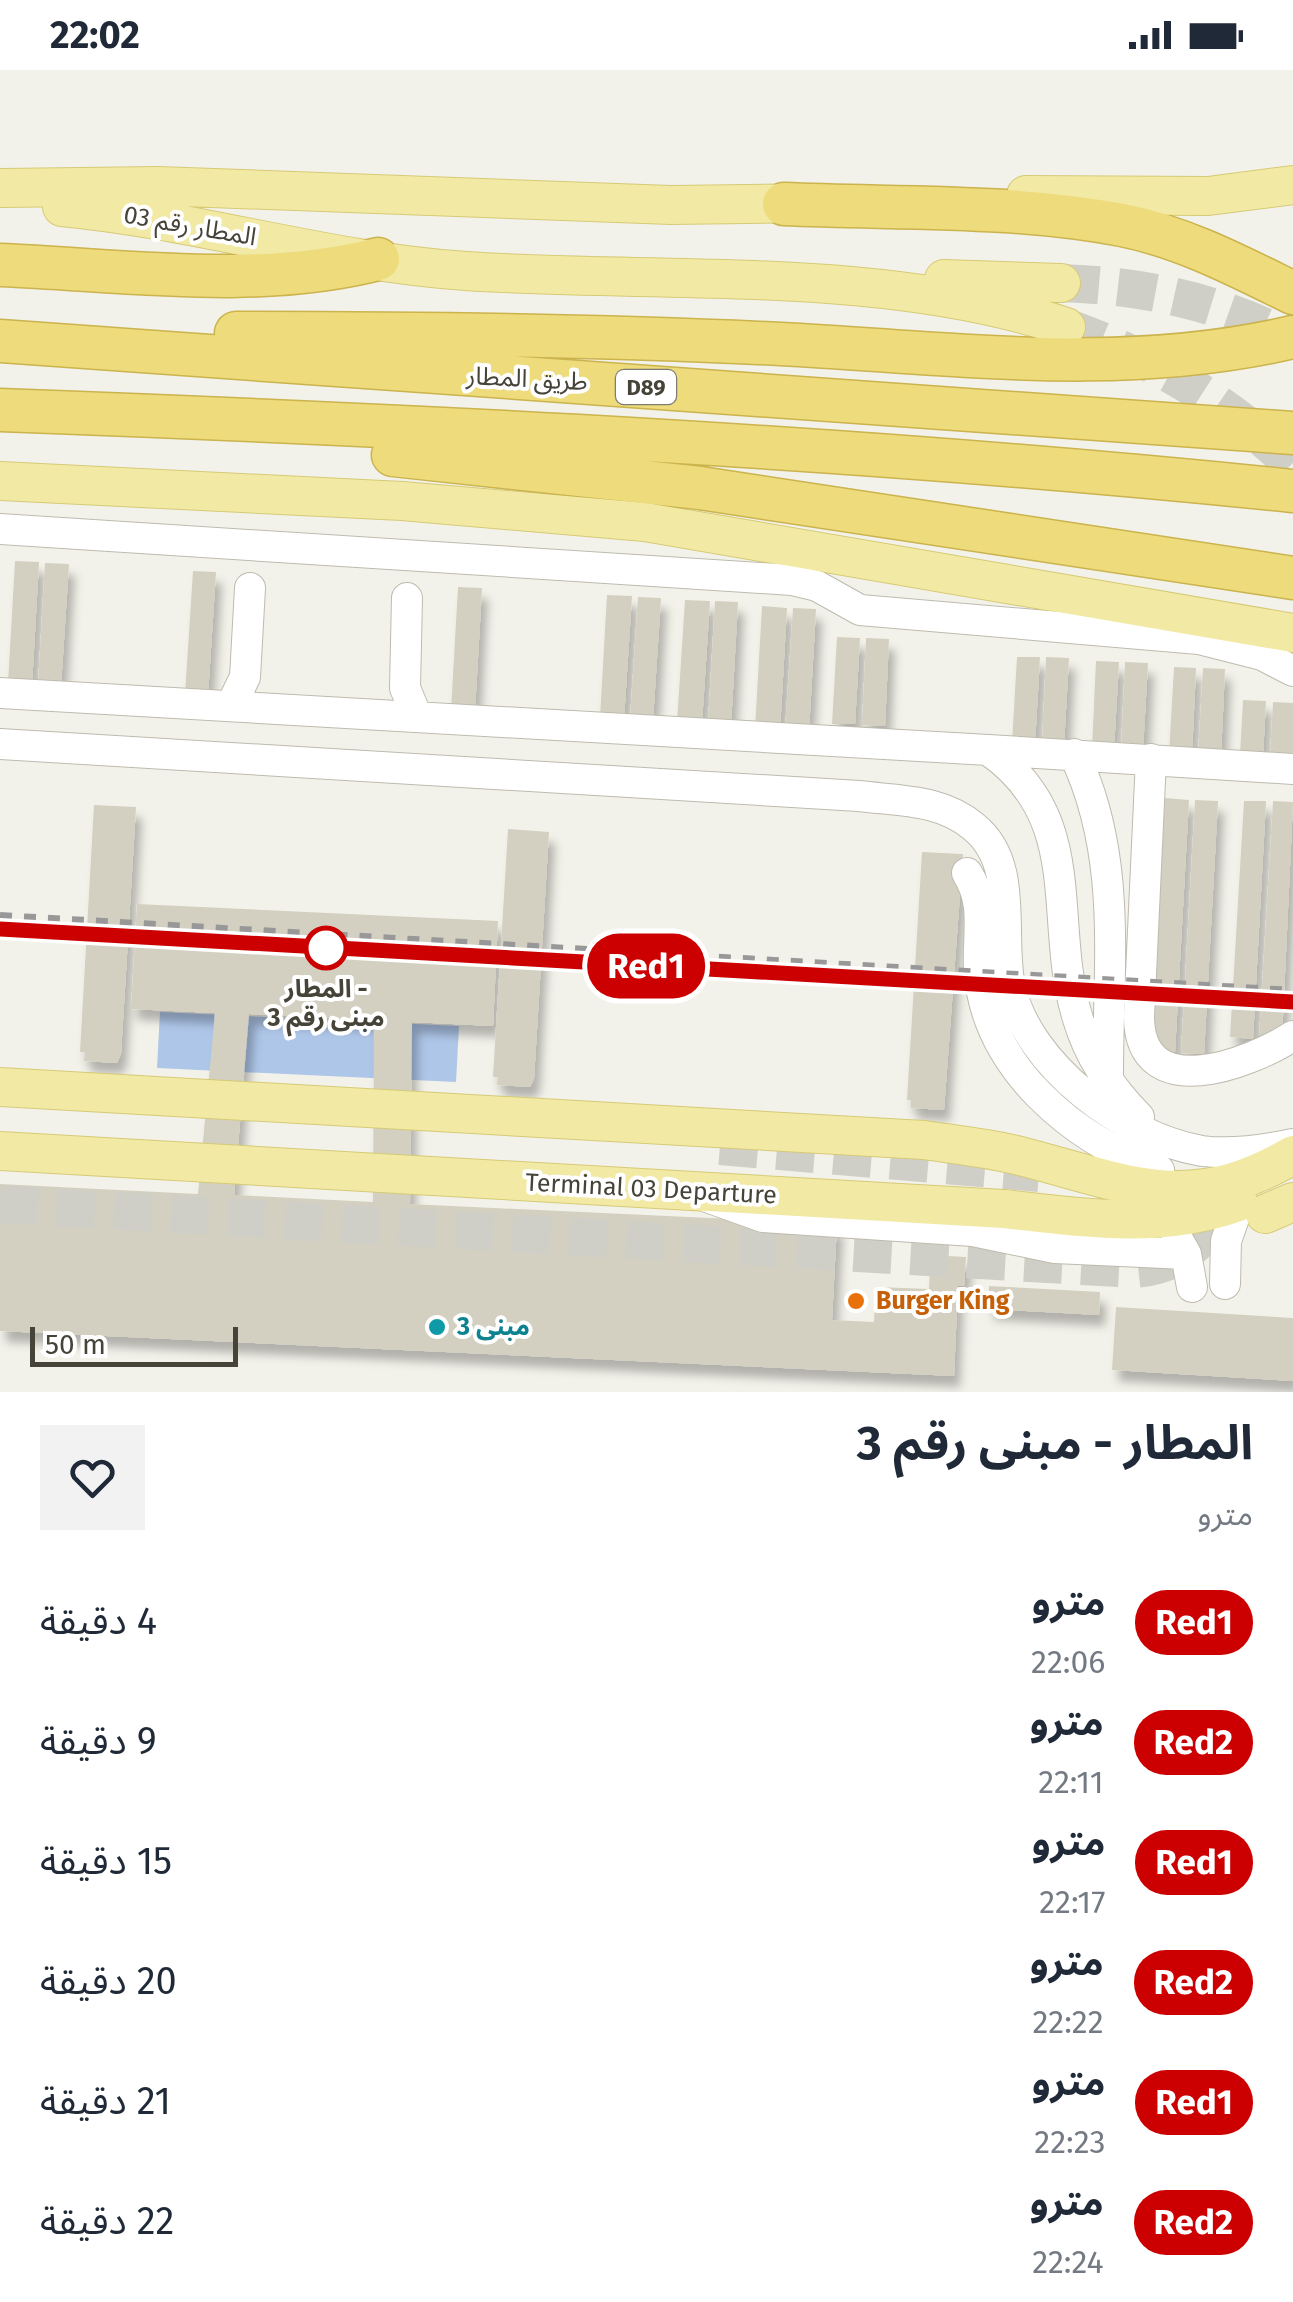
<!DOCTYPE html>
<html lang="ar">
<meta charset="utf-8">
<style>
body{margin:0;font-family:"Fira Sans","Noto Sans Arabic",sans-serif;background:#f2f2f3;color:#1f2937;direction:rtl;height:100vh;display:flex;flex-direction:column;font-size:38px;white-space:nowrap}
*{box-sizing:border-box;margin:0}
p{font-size:32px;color:#747a83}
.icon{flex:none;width:55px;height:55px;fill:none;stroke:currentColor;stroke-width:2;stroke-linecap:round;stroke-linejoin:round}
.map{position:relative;height:1322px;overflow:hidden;direction:ltr}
.details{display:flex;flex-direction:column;background:#fff;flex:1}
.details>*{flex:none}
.badge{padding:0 20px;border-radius:32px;font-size:35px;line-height:65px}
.scale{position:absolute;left:30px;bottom:25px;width:208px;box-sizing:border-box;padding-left:10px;border:5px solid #464439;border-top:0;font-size:28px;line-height:35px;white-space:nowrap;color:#464439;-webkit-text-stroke:8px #fff;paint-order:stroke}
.map>.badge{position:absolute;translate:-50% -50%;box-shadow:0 0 0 5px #fff}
.round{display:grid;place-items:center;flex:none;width:105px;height:105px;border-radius:0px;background:#f2f2f3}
.overview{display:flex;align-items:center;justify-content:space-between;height:170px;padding:0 40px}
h1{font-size:48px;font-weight:700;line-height:75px}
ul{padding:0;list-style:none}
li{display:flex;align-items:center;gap:30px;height:120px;padding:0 40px}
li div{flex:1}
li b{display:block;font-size:38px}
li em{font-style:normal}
li .badge{min-width:110px;font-weight:700;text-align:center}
.status{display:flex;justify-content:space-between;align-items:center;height:70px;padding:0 50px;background:#fff;direction:ltr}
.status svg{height:28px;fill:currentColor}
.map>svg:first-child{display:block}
.water{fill:#aec6e8}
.building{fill:#d4d0c1;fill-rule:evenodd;filter:url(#shadow)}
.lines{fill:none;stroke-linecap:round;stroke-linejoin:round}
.major-tunnel{stroke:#d0cfc7;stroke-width:38;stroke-dasharray:38 19;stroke-linecap:butt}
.minor-casing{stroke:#bebbae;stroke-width:32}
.major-casing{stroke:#d6ca76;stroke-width:40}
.highway-casing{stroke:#cbb34d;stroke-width:45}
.minor{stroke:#fff;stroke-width:30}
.major{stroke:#f2eaa4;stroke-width:38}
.highway{stroke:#eddb7c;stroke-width:42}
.rail{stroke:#989898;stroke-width:8;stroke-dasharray:12 12;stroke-linecap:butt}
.line-casing{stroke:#fff;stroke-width:22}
.line{stroke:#c00;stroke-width:15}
.stop-dot{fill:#fff;stroke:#c00;stroke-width:5}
.food-dot{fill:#e8710a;stroke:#fff;stroke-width:4}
.culture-dot{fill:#0f9aa8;stroke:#fff;stroke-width:4}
.labels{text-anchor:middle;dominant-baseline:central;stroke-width:8;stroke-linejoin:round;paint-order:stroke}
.shield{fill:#fff;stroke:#7e7c74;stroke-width:2.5}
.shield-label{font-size:22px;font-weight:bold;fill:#464439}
.street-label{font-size:25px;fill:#464439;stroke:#fff}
.stop-label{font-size:25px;font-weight:bold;fill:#464439;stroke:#fff}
.food-label{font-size:25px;font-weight:bold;fill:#c56008;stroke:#fff;text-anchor:start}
.culture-label{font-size:25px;font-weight:bold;fill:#0d838f;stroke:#fff;text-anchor:start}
</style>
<div class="status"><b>22:02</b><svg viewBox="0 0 49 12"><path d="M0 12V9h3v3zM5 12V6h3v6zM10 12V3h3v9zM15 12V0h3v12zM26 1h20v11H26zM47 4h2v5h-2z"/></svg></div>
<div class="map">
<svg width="1293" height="1322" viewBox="0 0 1293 1322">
<defs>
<filter id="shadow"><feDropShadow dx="6" dy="11" stdDeviation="5" flood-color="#0004"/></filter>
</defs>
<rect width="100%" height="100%" fill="#f3f2ea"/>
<path class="water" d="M160,942l299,14 -3,56 -299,-14z"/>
<path class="building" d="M15,491l24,1 -7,123 -24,-2z
M45,493l24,1 -8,122 -23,-1z
M193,501l23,1 -8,123 -23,-1z
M458,517l24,1 -7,123 -24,-1z
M607,525l25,1 -8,123 -24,-2z
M638,527l23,1 -8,122 -23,-1z
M685,530l25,1 -8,122 -25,-1z
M715,531l23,1 -7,123 -23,-2z
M762,536l25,2 -7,122 -25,-1z
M793,538l23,1 -7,122 -24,-1z
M837,567l23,1 -5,86h-23z
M866,568l23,1 -4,87 -23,-1z
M1017,587h23l-5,87 -23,-1z
M1046,587l23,1 -5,87 -22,-1z
M1096,591l23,1 -5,87 -22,-1z
M1125,592l23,1 -5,87 -22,-1z
M1174,597l22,1 -4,87 -23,-1z
M1203,598l22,1 -4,87 -23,-1z
M1243,630l23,1 -3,54 -23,-1z
M1273,632l20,1v54l-23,-1z
M1165,728l24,2 -14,252 -24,-1z
M1195,730l23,1 -14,253 -23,-1z
M1244,731h22l-13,238 -23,-2z
M1273,731l20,1 -11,237 -23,-1z
M94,735l42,2 -15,247 -4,9 -33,-2 1,-9h-5z
M508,759l41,3 -15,247 -4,8 -33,-2 1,-8h-5z
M922,782l41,2 -19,256 -33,-2v-8h-4z
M137,834l361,17 -5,105 -81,-4 -2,182 427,20 -5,96 42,2 2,-35 53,2 1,-23h18v-10l18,1 -2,29 -6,-1 -4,91 -954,-45v-147l198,10 17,-181 -84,-4zM249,944l125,6 -1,182 -139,-7z
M989,1216l111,6 -1,23 -111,-6z
M1116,1237l177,11v63l-181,-11z"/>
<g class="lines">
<path class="major-tunnel" d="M1061,213c83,3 158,18 232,58
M1066,257c88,32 159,74 227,138
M720,1076l319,27
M0,1134l1135,65c33,-3 55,-16 76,-42"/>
<g class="minor-casing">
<path id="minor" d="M0,459l792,51 25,6 43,24 339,29 63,16 31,16
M407,528l-2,90 12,29
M0,623l988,57c100,69 59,171 90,269 11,37 34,71 61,98
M231,636l14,-29 5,-89
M0,674l859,52c40,5 82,3 115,31 46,37 25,108 36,159 17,79 114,152 192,165 30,4 62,-1 91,-7
M988,680l305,19
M1074,684c49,102 34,210 34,321
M1151,689l-12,258c1,89 110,47 154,19
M967,803c20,31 10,62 12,97 7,98 94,169 180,200
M707,1127l56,20 210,14 82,17 131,6
M1177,1168l9,16 6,33
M1225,1214l1,-43 14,-40"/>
</g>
<g class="major-casing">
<path id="major" d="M0,118l158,-2 513,19 140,-2
M1026,125l182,1 85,-11
M62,137c136,13 268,55 404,64 193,13 415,-6 600,56
M944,209l117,4
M0,411l402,20 243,21 648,111
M0,1017l924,53c33,5 67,8 100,17 104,27 166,59 269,-2
M0,1081l1004,58c80,9 156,21 234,-7
M1265,1144l28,-12"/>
</g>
<g class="highway-casing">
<path id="highway" d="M784,134c111,5 228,0 338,21 61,12 116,41 171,68
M0,195c124,5 257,25 378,-6
M236,263c182,0 364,2 545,11 173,9 341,33 512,-7
M0,271l1293,92
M0,340c431,16 864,37 1293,81
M393,385l307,33 593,90"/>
</g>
<use href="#minor" class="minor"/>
<use href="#major" class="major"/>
<use href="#highway" class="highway"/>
<path class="rail" d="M0,846l1293,75"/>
</g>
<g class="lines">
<g class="line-casing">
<path id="line" d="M0,859l1293,73"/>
</g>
<use href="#line" class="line"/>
</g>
<circle class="stop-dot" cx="326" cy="878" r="20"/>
<circle class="food-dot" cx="856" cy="1231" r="10"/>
<circle class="culture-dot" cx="437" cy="1257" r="10"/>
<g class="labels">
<rect class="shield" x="616" y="300" width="60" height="34" rx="8"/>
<g class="shield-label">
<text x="646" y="317">D89</text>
</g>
<g class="street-label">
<text transform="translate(190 156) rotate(10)">المطار رقم 03</text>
<text transform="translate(527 309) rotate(3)">طريق المطار</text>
<text transform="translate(651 1119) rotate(3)">Terminal 03 Departure</text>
</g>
<g class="stop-label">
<text x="326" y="919">المطار -<tspan x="326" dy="29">مبنى رقم 3</tspan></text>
</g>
<g class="food-label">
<text x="876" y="1231">Burger King</text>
</g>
<g class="culture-label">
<text x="457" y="1257">مبنى 3</text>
</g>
</g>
</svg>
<div class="scale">50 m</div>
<b class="badge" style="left:646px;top:896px;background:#c00;color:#fff">Red1</b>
</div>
<section class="details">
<div class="overview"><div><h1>المطار - مبنى رقم 3</h1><p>مترو</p></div><a class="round"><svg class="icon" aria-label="heart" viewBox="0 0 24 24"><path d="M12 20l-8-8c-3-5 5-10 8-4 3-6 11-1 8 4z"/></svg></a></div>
<ul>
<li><span class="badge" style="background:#c00;color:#fff">Red1</span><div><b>مترو</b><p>22:06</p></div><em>4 دقيقة</em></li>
<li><span class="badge" style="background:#c00;color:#fff">Red2</span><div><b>مترو</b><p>22:11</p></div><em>9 دقيقة</em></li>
<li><span class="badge" style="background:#c00;color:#fff">Red1</span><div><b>مترو</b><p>22:17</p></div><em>15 دقيقة</em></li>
<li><span class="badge" style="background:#c00;color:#fff">Red2</span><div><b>مترو</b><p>22:22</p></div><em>20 دقيقة</em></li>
<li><span class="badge" style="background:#c00;color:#fff">Red1</span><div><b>مترو</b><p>22:23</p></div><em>21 دقيقة</em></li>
<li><span class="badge" style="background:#c00;color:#fff">Red2</span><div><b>مترو</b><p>22:24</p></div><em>22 دقيقة</em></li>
</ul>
</section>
